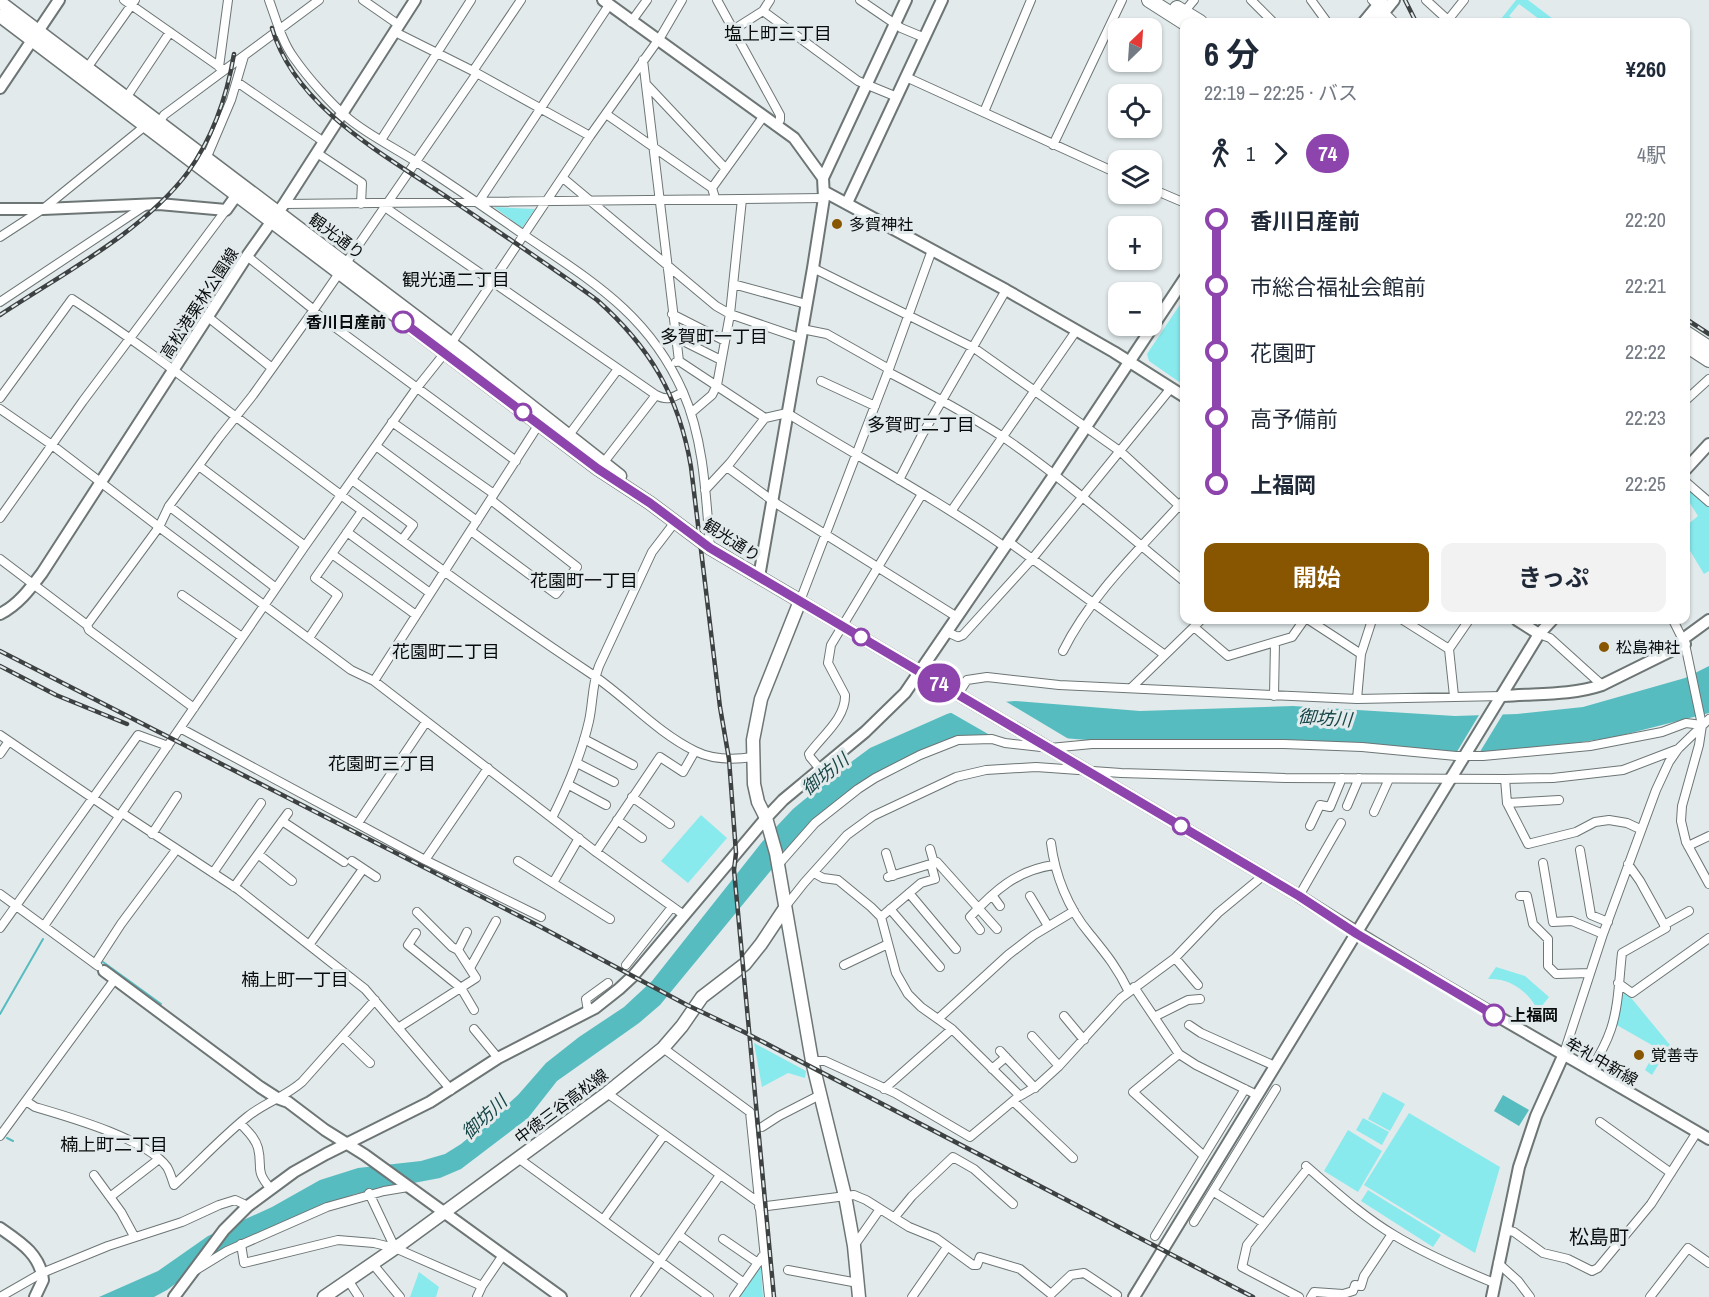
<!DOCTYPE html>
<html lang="ja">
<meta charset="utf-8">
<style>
body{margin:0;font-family:"Archivo Narrow","Noto Sans JP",sans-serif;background:#f2f2f3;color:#1f2937;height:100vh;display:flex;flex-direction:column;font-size:22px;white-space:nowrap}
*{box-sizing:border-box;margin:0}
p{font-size:20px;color:#747a83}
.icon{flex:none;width:33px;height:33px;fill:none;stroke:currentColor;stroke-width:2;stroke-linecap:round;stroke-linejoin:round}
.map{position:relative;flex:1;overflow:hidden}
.panel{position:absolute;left:1180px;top:18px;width:510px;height:606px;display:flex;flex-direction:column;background:#fff;border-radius:12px;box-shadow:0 2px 4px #0004}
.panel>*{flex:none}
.badge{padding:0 12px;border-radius:20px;font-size:21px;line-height:39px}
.needle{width:39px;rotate:25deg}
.tools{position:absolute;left:1108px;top:18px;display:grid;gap:12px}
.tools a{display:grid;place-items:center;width:54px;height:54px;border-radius:12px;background:#fff;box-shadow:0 2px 4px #0004;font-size:30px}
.map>.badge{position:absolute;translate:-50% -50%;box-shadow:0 0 0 3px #fff}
.legs{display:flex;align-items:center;gap:9px;height:66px;padding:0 24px;font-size:20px}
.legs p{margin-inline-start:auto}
.overview{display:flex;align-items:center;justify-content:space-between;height:102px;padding:0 24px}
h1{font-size:33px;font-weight:700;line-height:45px}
.primary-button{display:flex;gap:12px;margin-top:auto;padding:12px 24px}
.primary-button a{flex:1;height:69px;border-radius:12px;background:#850;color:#fff;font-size:24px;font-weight:700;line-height:69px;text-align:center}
.primary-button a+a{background:#f2f2f3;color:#1f2937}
ul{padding:0 24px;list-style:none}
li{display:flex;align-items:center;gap:21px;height:66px;font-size:22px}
li i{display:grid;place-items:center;width:9px;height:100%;margin:0 8px;background:currentColor}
li i::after{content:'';width:15px;height:15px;margin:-8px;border:4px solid;border-radius:50%;background:#fff}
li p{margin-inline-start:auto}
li:first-child i{background:linear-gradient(#0000 50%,currentColor 0)}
li:last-child i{background:linear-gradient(currentColor 50%,#0000 0)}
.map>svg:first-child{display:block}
.green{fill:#88eaed}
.water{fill:#57bcc0}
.pier{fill:#e2eaeb}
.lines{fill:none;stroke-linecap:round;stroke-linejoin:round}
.stream{stroke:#57bcc0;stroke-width:2}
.street-casing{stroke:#6d7575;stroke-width:10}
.secondary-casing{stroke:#6d7575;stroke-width:14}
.primary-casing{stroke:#6d7575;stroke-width:15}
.highway-casing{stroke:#6d7575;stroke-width:16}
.street{stroke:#fff;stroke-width:8}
.secondary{stroke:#fff;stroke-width:10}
.primary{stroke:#fff;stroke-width:12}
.highway{stroke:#fff;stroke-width:14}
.rail-casing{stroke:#3d4141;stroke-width:4.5}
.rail{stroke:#e2eaeb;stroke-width:2;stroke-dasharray:7;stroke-linecap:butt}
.line-1-casing{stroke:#fff;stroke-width:14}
.line-1{stroke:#8e44ad;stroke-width:9}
.poi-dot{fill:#850;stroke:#e2eaeb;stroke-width:2}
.stop-1-dot{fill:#fff;stroke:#8e44ad;stroke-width:3}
.labels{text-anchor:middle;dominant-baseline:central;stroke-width:6;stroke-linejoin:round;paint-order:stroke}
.poi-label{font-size:16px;fill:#090c0c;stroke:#e2eaeb;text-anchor:start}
.street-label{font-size:16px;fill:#090c0c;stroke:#e2eaeb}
.stop-label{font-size:16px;font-weight:bold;fill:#090c0c;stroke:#e2eaeb;text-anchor:end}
.neighbourhood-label{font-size:18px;fill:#090c0c;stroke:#e2eaeb}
.water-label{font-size:18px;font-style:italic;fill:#184648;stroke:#e2eaeb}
.quarter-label{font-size:20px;fill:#090c0c;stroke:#e2eaeb}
</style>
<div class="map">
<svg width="1709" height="1297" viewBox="0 0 1709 1297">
<rect width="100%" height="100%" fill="#e2eaeb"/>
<path class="green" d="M1516,0h12l29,22h-14l-24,-18 -10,12 8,6h-13l-3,-3z
M494,207l41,2 -13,19z
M1185,297v89l-36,-25 -2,-7z
M1686,485l23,20v66l-5,3 -18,-30v-18l12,-10 -12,-19z
M701,815l26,23 -39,45 -27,-22z
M1496,967l29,9 24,21 -8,10h-5c-11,-18 -27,-29 -48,-28z
M1621,989l11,10 38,46 -18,30 -7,-5 12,-22 -42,-24z
M754,1043l52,28 -1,7 -17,-5 -26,14z
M1383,1092l22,12 -15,27 -22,-12z
M1409,1113l91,54 -25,86 -111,-68z
M1363,1118l26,14 -7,13 -26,-15z
M1348,1130l34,21 -24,41 -34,-21z
M1368,1190l73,45 -8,12 -72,-46z
M759,1267l2,1 2,29h-25z
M419,1272l20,15 -3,10h-26z"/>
<path class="water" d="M1709,666v47l-94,24 -47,7 -6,3 -107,7 -236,-14 -50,2 -69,-1 -87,-7 -56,5 -57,23 -109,84 -131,159 -21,18 -82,58 -29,37 -67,51 -21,9 -85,16 -50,19 -114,59 -24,18 -13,7h-55l59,-26 50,-35 64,-29 48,-27 38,-12 63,-7 24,-7 16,-10 36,-30 21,-19 28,-32 33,-26 45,-30 28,-26 110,-139 31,-33 46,-38 31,-23 77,-34 33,-10 35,-3 125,10 153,-5 162,10 62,-2 66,-7 102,-29z
M1503,1095l26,15 -10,16 -25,-15z"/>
<path class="pier" d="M1000,698l72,43 -77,-3 -47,-27z
M1503,714l-25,41h-23l24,-40z"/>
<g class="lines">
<path class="stream" d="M103,962l58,42
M0,1014l43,-75
M7,1138l6,3"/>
<g class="street-casing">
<path id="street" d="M124,0l100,70
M269,0c7,19 13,42 25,58 14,20 37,46 55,61 21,17 46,29 69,44 37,24 73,49 109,74 66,45 122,78 156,155 21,48 23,104 27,156
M363,0l36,25
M717,0l63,115v5l-4,6
M860,0l41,28 24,10
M1251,0l22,22
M1311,0l16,22
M1372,0l22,22
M1426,0l24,22
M763,11l95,70 39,16
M1184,12l10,-12
M1448,20l16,-20
M631,22l16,-22
M733,30l30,-19 7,-11
M395,32l78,39 117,65
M643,60l36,301 -3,1
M219,67l9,-67
M87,68l48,-68
M473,71l48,-71
M906,77l213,97
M237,82l87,60
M646,84l79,84
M126,98l44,-66
M984,112l47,-112
M606,114l106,74
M159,123l5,-8 155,-115
M381,140l90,-140
M1053,145l69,-145
M317,153l45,30 -1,21
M206,159l25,-59 13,-44
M563,178l153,128 14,8 70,24
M1152,189l33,14
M715,198l-3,-10 51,-71
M387,203l2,7 267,185c11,6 16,3 27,-3
M478,203l131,-198
M284,204l540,-6
M0,237l43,-28 102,-83
M247,256l67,54
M813,268l161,80 147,104 64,59
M733,284l73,20
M0,302l146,-97
M313,311l203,150
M672,314l53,27
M208,317l64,51
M802,329l25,5 62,35
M675,337l46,23
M679,361l86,57 22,-5c73,45 148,85 218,134
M888,372c39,20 78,41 115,65 64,44 122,96 182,145
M821,381l54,25
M0,398l72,-99c66,43 128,91 191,138 108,80 215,162 327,236 36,24 66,59 105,78 18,9 38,9 58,6
M1686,400l23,-21
M0,409l52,36 107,82 192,143 23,11 222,171 88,63
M691,413l21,-18 5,-10 13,-71 12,-115
M392,422l102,72
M569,435l49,-66
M376,446l101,75
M604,462l52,-67
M199,466l106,80
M727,467l50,37 180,113
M352,480l61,45 -11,15
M899,480l23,-45 84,-145
M1686,482l23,20
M705,490l25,-27 35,-45
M169,506l107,82
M952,510l124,-179
M0,518l83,-117 143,-191
M471,531l85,63 21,-27 -86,-67
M347,532l83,61
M1009,542l156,113
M332,554l84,61
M0,559l87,66 2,5 105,78
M182,595l60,42
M800,601l89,-232 43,-119
M1309,620l52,34
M1403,620l46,29
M1673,620l12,24 17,81 -3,20 -17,61 -1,15 5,21 23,42
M87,625l72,-98 10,-21 50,-68 34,-43 60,-84 164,-238
M1194,627l34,29 64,-19 12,-17
M947,632l11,5 5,-2 69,-76 139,-171
M1539,634l11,4 52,47
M309,638l29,-43 -23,-17 47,-67
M1063,651c29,-58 79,-104 122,-152
M374,681l165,-257
M1131,688l70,-68
M958,694l9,-14 20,-3 72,8 298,14 146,-3
M1274,696l1,-54
M1454,696l-5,-47 20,-29
M1357,699l4,-45 11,-34
M180,728l245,132 116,57
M0,735l119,81
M584,739l49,26
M0,754l9,-13
M577,763l37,19
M820,769l-10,-12 -1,-3c13,-18 37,-36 36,-59l-17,-32 3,-18 91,-151
M1505,779l2,24 21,41 48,-12 19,-10 14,-2 18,3 13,6
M569,785l37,20
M632,797l38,27
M1507,803l52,-3
M1347,806l12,-28
M1374,812l15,-33
M122,813l117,77 126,99 86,101
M552,818c16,-32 29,-62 37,-97 4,-18 3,-37 10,-55l53,-114 23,-30
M617,820l25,18
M282,821l62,41
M358,823l68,-101
M1310,826l10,-21 10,2 12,-29
M152,834l25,-38
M1051,843c4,32 17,65 38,90 17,21 28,34 40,59
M1688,846l21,-10
M930,849l4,14
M1580,850l11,65 17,7
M596,852l64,-95 23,15 12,-21
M886,853l7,23
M258,854l34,27
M425,860l63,-92
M352,861l24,16
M518,861l92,58
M1543,863l10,59 19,-1 31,13
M778,865l37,-42 43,-34 17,-11 45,-23 38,-15 34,-1 13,4 45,5 42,-4h192l78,3 94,9h27l107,-10 72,-14 24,-9 16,2
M213,873l48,-70
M814,873l9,5 15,2 33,27 10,10 15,56 12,21 13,13 31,22 68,67 17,-10 22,-20 62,-68 54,-40 43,-45 46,-38
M888,877l49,-15 60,67
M553,883l26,-45
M234,887l54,-74
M909,893l47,56
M0,894l98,72
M992,895l8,11
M1030,896l18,30
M1299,896l42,-73
M1520,896h7l6,28 15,15v27l8,8 34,-1
M785,907l19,-24 43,-48 26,-19 83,-39 30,-7 50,-3 85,6 164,5 220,1 48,-1 70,-8 55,-21
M890,909l50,58
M881,917l40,-34 14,-4 -4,-15
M1664,925l25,-14
M44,926l261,-380 111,-157 28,-35 146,-218 71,-100 21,-36
M0,928l138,-193 30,11
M980,930l-10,-13c24,-26 47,-47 84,-52
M416,933l-8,12 53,43 13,22
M309,945l54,-76
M458,950l9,-18
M1175,958l23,27
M95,964l26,-40 55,-74
M626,965l46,-58
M844,965l44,-21
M470,968l26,-47
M1618,983l14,10 77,-55
M1134,987l45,67 17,11 61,30
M588,1011l-2,-12 22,-16
M1064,1016l20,24
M1154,1017l34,-17 12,-1
M938,1019l70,-64 26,-20 40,-24
M1189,1025l12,8 74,33
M398,1028l78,-50 -18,-28 -6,-3 -35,-35
M474,1029l24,29
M1032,1036l27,30
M343,1037l27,26
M663,1048l87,64 19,185
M1000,1051l35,37
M1179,1054l-46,38 71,64
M1563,1056l40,-122 53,-144 13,-28 9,-13 31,-30
M812,1061h13l70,32 75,44 49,-41
M992,1069l14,-12
M1590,1071c8,-13 16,-27 21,-42 8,-24 8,-51 11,-76l44,-25 -26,-47 -12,-17
M884,1089l68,-60
M607,1093l151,109
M26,1101l9,6c34,10 112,32 132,60 3,5 5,12 7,18 24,-22 47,-47 73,-68 17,-14 38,-20 55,-35l73,-82
M1013,1101l60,57
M1600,1122l71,51
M240,1123c7,8 15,14 18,25 5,20 -4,22 13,41
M762,1127l17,-11 41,-21
M0,1136l115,-157
M518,1158l191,139
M1306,1166c28,24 56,50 88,69 31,19 66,34 100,48
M94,1175l27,37 13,24
M1214,1192l50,31
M369,1193l26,55
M110,1197l49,-38
M759,1207l95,-12 12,5 43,27 27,11 37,27h4l3,-8 40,12 31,25 20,-19 13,-2 33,22 -1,2
M894,1218l18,-22 41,-39 21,12 39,35
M603,1220l61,-85
M1194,1222l82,-133
M1506,1230l8,2 29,21 25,6 24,12 6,-3 53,-64 46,-72
M679,1235l65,48
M1155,1236l90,-147
M723,1239l35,24
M241,1244l3,19 94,-23 36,3 21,5 87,38
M854,1246l26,-37
M372,1263l28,34
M1498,1263l20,18 12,16
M196,1270l31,-19 100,-44 57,-16 24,-4
M788,1270l70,13
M348,1280l11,17
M0,1297l42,-24 66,-27 74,-24 37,-17 16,-5 13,6
M477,1297l5,-11 21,-31
M635,1297l85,-122
M734,1297l30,-43
M912,1297l35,-50
M1299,1297l-57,-30 5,-22 61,-77
M1311,1297l3,-5 29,2 10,-3 2,-6 6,1 3,-10 28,-42
M1650,1297l38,-49 21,15"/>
</g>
<g class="secondary-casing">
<path id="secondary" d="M603,0l191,138 29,40
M1364,22l18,-22
M1376,22l18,-22
M0,88l59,-88
M825,192l181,98 108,62 71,45
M847,203l95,-203
M0,209h43l116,-5 67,6 10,-14
M1686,469l23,-25
M759,577l54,-309 11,-70 -1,-20 83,-178
M800,601l499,295c134,86 273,162 410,243
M0,614c18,-9 30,-25 42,-41l205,-317 37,-52 131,-204
M1517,620l22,14
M1683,639l26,-19
M1503,696c33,-3 66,0 99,-11l83,-41
M104,971l156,116 17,11 11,4 37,28 40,25 196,142
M0,1228c20,14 40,26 43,52l-8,17
M174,1297l50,-67 24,-24 46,-34 32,-18 104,-52 68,-44 97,-50 24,-19 14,-13 133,-158 17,-18 82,-68 40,-39 149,-218 131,-197
M1134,1297l405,-663 13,-14
M1492,1297l27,-130 17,-51 27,-60"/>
</g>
<g class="primary-casing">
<path id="primary" d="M0,2l464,351 156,123
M0,16l598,453 52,34 60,45 90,53 -39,98 -8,41 1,44 4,18 8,16 10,35 36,208 33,135 9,50 5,51
M324,1297l77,-53 206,-151 56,-45 19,-22 20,-29 43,-33 16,-20 24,-36"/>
</g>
<g class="highway-casing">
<path id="highway" d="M1149,0l36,23
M1177,8l23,14
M1686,333l23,15
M1686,345l23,15"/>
</g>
<use href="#street" class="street"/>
<use href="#secondary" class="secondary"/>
<use href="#primary" class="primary"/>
<use href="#highway" class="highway"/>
<g class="rail-casing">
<path id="rail" d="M1405,0l11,22
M272,28c23,80 113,127 178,171 49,33 99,66 147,101 53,47 82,96 94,167l29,240 9,52 7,94 -2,17 40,427
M0,315c62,-41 143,-83 188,-143 25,-35 39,-76 46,-118
M1686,319l23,15
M0,651l539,275 148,79 57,27 509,265
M0,666l56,29 71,29"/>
</g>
<use href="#rail" class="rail"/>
</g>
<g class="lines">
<g class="line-1-casing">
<path id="line-1" d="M403,322l195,147 52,34 60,45 589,348 58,38 137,81"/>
</g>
<use href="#line-1" class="line-1"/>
</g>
<g class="poi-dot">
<circle cx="837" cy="224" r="6"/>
<circle cx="1604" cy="647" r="6"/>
<circle cx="1639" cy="1055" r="6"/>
</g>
<g class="stop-1-dot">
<circle cx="403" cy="322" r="10"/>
<circle cx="523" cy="412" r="8"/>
<circle cx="861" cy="637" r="8"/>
<circle cx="1181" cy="826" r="8"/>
<circle cx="1494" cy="1015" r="10"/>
</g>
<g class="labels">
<g class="poi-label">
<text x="849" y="224">多賀神社</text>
<text x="1616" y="647">松島神社</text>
<text x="1651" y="1055">覚善寺</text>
</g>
<g class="street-label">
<text transform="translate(337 236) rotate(37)">観光通り</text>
<text transform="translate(199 303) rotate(-57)">高松港栗林公園線</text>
<text transform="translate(732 540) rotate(33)">観光通り</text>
<text transform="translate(1602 1061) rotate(30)">牟礼中新線</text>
<text transform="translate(561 1106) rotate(-37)">中徳三谷高松線</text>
</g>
<g class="stop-label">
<text x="386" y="322">香川日産前</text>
<text x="1510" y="1015" text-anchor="start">上福岡</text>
</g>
<g class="neighbourhood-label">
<text x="778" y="33">塩上町三丁目</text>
<text x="456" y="279">観光通二丁目</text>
<text x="714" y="336">多賀町一丁目</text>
<text x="921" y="424">多賀町二丁目</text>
<text x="584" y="580">花園町一丁目</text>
<text x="446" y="651">花園町二丁目</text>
<text x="382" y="763">花園町三丁目</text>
<text x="295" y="979">楠上町一丁目</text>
<text x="114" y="1144">楠上町二丁目</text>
</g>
<g class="water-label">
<text transform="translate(1325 718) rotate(4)">御坊川</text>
<text transform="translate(825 774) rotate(-39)">御坊川</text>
<text transform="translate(484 1117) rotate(-43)">御坊川</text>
</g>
<g class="quarter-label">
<text x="1599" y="1236">松島町</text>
</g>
</g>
</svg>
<div class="tools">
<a><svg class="needle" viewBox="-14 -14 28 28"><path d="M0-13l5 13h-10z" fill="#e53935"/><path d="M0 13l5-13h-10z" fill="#747a83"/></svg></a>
<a><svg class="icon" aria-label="locate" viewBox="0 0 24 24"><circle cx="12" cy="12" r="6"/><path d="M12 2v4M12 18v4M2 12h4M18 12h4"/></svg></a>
<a><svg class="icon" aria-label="layers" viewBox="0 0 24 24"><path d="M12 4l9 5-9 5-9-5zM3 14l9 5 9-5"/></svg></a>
<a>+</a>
<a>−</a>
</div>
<b class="badge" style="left:939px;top:683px;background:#8e44ad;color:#fff">74</b>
<section class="panel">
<div class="overview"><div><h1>6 分</h1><p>22:19 – 22:25 · バス</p></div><b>¥260</b></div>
<div class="legs"><svg class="icon" aria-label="walk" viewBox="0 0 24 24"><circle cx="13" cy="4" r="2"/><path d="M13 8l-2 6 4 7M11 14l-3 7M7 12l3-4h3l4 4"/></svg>1<svg class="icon" aria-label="forward" viewBox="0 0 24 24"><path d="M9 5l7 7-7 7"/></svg><b class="badge" style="background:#8e44ad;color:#fff">74</b><p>4駅</p></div>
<ul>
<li><i style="color:#8e44ad"></i><b>香川日産前</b><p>22:20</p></li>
<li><i style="color:#8e44ad"></i><span>市総合福祉会館前</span><p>22:21</p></li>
<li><i style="color:#8e44ad"></i><span>花園町</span><p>22:22</p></li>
<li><i style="color:#8e44ad"></i><span>高予備前</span><p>22:23</p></li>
<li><i style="color:#8e44ad"></i><b>上福岡</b><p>22:25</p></li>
</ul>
<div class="primary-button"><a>開始</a><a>きっぷ</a></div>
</section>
</div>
